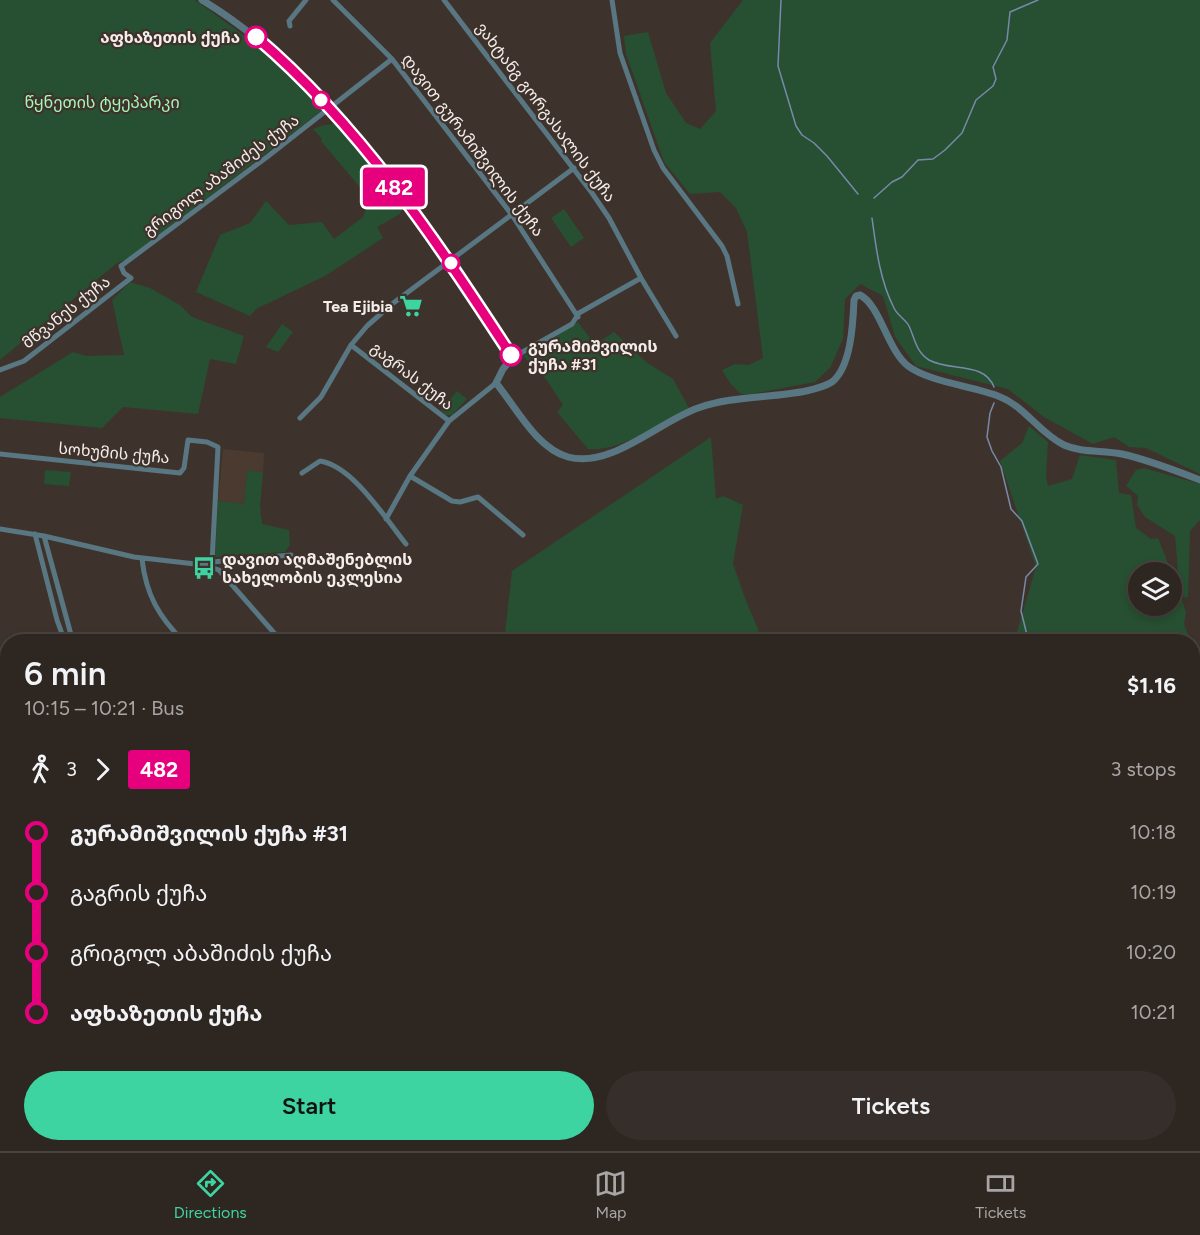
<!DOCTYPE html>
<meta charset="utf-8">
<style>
body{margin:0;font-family:Figtree,"Noto Sans Georgian",sans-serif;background:#362e2a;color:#f1f3f6;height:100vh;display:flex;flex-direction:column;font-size:22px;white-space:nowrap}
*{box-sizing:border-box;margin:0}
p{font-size:20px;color:#a7a5a5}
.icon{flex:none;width:33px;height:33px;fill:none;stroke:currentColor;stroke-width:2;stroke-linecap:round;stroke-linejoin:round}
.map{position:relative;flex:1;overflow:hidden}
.details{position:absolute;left:0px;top:634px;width:1200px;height:518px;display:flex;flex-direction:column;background:#2e2621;border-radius:24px 24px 0 0;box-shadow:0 3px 9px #0003,0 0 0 2px #49433f}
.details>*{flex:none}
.badge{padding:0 12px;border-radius:4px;font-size:21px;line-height:39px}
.fabs{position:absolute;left:1128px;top:562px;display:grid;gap:12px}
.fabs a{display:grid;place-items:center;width:54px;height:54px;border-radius:50%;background:#2e2621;box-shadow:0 3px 9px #0003,0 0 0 2px #49433f;font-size:30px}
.map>.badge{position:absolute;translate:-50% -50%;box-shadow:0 0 0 3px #fff}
.legs{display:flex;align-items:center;gap:9px;height:66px;padding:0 24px;font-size:20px}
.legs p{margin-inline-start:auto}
.summary{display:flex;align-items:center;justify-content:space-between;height:102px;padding:0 24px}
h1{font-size:33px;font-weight:600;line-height:45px}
.primary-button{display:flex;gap:12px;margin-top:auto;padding:12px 24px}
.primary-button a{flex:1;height:69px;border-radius:36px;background:#3ed4a2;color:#111;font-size:24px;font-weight:600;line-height:69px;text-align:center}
.primary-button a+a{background:#362e2a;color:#f1f3f6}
ul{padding:0 24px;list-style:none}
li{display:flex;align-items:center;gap:21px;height:60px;font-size:22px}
li i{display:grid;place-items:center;width:9px;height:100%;margin:0 8px;background:currentColor}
li i::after{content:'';width:15px;height:15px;margin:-8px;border:4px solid;border-radius:50%;background:#2e2621}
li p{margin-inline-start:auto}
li:first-child i{background:linear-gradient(#0000 50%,currentColor 0)}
li:last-child i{background:linear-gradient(currentColor 50%,#0000 0)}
.menu{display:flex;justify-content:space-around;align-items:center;height:84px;border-top:2px solid #49433f;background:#2e2621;font-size:16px;color:#a7a5a5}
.menu a{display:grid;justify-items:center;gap:3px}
.menu .selected{color:#3ed4a2}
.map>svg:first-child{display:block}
.built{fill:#4b3a2f}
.green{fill:#274f31;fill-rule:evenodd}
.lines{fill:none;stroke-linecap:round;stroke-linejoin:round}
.stream{stroke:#788aab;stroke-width:1.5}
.minor{stroke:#587782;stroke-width:5}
.tertiary{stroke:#587782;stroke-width:7}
.line-1-casing{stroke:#fff;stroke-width:14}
.line-1{stroke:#e6007e;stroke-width:9}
.stop-1-dot{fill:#fff;stroke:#e6007e;stroke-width:3}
.labels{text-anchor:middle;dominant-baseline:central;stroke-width:4.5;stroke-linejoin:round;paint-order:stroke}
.stop-label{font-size:16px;font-weight:bold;fill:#f5ede9;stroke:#3e332c;text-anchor:end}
.park-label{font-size:16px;fill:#a5f7b8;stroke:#3e332c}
.street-label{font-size:16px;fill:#f5ede9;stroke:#3e332c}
.poi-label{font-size:16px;font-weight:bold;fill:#f5ede9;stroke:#3e332c;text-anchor:end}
</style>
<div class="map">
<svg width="1200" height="1151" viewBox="0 0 1200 1151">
<rect width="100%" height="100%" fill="#3e332c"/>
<path class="built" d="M223,449l41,4 -1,19 -16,-1 -3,33 -26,-3z"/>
<path class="green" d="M0,0h195l65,47 64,62 -197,150 -10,4 -117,97z
M743,0h457v474l-54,-26 -17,-1 -15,-10 -21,7 -49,-27 -36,-28 -92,-23 -21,-29 -12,-41 -23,-12 -15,15 -2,40 -13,29 -15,14 -64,12h-10l-11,-11 -8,-13 13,-6 14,1 14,-7 -16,-126 -11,-24 -16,-16 -30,2 -26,-32 -38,-108 -2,-18 24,-4 18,61 20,30 14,6 16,-18 -6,-68z
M337,123l67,81 -4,10 -23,13 6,11 -58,38 -69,33 -6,7 -54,-24 24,-57 30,-12 16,-22 23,24 33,-3 12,17 29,-22 6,-19 -48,-57 1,-2 -9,-10c9,-4 15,-4 24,-6z
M564,209l20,29 -13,9 -20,-29z
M130,282l20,6 30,17 12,12 52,19 -8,28 -26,-5 -12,55 -75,-7 -21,21 -102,-10v-21l73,-45 13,4 38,-1 -12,-55z
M578,322l17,23 19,-13 32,30 27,17 16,29c-29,15 -68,44 -101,41l-31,-37 6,-7 -17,-26 -23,-23z
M282,324l11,8 -15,20 -12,-5z
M457,391l10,8 -15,16h-6l-5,-5z
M1029,426l19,16 -2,34 2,10 24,-7 8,-24 36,5 3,33 12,2 5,33 15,11 7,-1 23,58 5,17 -2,11 7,18h-177l22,-75 -36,-106 22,-18zM1138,573h34v33h-34z
M711,437l5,62 7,-3 20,9 -10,59 12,34 17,41 -1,3h-257l8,-71z
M1144,468l56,16v36l-10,11 -2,66 -4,1 -5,-15 -4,-47 -30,-19 -8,-12 1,-9 -12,-10 10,-16z
M45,470l26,2 -2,14 -25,-2z
M247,470l16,2 -3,34 2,18 27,6 1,15 -5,7 -70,5 3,-56 26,3z
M1200,663v42l-7,3v-44z
M1192,719h8v83l-7,-4z
M1193,806l7,6v339h-774l-3,-6 769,-1z
M0,1107l7,16 1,21 26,1 10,6h-44z
M61,1145l294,-1v1l-2,6h-302z"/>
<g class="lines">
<path class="stream" d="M781,0l-3,66 18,60 6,9 12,8 13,13 31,38
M874,198l18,-16 10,-5 16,-17 15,-1 12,-9 17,-17 14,-33 17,-14 3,-7 -3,-12 14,-27 3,-28 28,-12
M872,218c4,30 8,63 22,90 3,7 11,11 15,18 6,13 7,26 20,34 21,12 55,1 65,27
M994,403l-4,10 -3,24 5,14 9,16 10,42 11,12 16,43 -12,13 -5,34 6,24 -1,7
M1070,1144v7
M463,1151l1,-7
M691,1151l1,-7"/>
<path class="minor" d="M333,0l59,59 120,156 66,102
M444,0l148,193 17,25 32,60 35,58
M612,0l8,53 34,97 9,18 59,78 5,10 11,48
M290,26l-1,-5 17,-21
M512,358l60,-34 7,-11 62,-35
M0,370l24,-9 107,-83 -7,-5 -3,-7 146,-109 125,-98
M300,418l21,-21 30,-52
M449,421l-98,-76 16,-19 25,-22 182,-136
M0,454l180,19 4,-5 4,-28 19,2 11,5 -6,115 -8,3
M302,473l18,-12c33,5 65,57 86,83
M410,476l42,25 8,1 18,-5 45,38
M386,519l24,-43 39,-55 47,-38
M0,529l44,7 90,21 70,8 15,5 63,72
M35,534l22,86 8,22
M44,536l29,106
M142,559c4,36 17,58 42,83
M212,562l79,-7
M0,712l8,12
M0,838l8,6
M0,893l8,-10
M0,966l8,5
M0,995l8,-12
M0,1088l8,-2"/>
<path class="tertiary" d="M202,0c65,39 115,93 163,151 54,66 101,135 147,207l-9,11 -7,14c20,24 40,65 72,74 43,12 92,-36 130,-49 33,-12 74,-10 108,-17 9,-2 18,-4 26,-9 19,-15 21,-58 22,-82l2,-4 4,-1c20,10 28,56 48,71 21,16 65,20 90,30 27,10 41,37 66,49 18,8 38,5 58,9 27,6 52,16 78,26"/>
</g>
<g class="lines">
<g class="line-1-casing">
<path id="line-1" d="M256,37c104,88 181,205 255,318"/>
</g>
<use href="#line-1" class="line-1"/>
</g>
<defs>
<g id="supermarket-bare" transform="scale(1.8)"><path d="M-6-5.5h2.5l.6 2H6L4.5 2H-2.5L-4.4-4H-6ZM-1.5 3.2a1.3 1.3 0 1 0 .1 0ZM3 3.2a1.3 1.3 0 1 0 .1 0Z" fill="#3ed4a2" stroke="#3e332c" stroke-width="2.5" paint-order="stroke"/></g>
<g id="bus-bare" transform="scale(1.8)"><path d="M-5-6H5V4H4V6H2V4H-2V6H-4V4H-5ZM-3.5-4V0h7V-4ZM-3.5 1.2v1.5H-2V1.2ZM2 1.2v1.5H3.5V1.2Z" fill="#3ed4a2" stroke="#3e332c" stroke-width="2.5" paint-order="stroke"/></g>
</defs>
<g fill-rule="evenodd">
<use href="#supermarket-bare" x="411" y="306"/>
<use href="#bus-bare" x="204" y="568"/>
</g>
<g class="stop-1-dot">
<circle cx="256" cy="37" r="10"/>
<circle cx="321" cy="100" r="8"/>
<circle cx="451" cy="263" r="8"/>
<circle cx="511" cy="355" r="10"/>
</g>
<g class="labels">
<g class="stop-label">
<text x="240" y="37">აფხაზეთის ქუჩა</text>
<text x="528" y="346" text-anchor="start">გურამიშვილის<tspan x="528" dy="18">ქუჩა #31</tspan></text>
</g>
<g class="park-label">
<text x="102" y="102">წყნეთის ტყეპარკი</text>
</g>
<g class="street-label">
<text transform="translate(546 112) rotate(53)">ვახტანგ გორგასალის ქუჩა</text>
<text transform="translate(473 145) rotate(53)">დავით გურამიშვილის ქუჩა</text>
<text transform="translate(221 175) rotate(-37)">გრიგოლ აბაშიძეს ქუჩა</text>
<text transform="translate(66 312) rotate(-38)">მწვანეს ქუჩა</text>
<text transform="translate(412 376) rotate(38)">გაგრას ქუჩა</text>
<text transform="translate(114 453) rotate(5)">სოხუმის ქუჩა</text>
</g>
<g class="poi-label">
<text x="393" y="306">Tea Ejibia</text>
<text x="222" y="559" text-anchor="start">დავით აღმაშენებლის<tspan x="222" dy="18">სახელობის ეკლესია</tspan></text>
</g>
</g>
</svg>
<div class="fabs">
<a><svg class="icon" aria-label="layers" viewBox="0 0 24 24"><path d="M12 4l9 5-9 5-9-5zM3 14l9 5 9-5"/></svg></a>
</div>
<b class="badge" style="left:394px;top:187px;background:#e6007e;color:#fff">482</b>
<section class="details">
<div class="summary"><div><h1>6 min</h1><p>10:15 – 10:21 · Bus</p></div><b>$1.16</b></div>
<div class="legs"><svg class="icon" aria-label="walk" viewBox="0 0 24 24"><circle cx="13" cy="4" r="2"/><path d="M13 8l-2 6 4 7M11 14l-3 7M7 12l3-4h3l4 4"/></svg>3<svg class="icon" aria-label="forward" viewBox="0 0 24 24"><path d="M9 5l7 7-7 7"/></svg><b class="badge" style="background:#e6007e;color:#fff">482</b><p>3 stops</p></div>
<ul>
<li><i style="color:#e6007e"></i><b>გურამიშვილის ქუჩა #31</b><p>10:18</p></li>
<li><i style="color:#e6007e"></i><span>გაგრის ქუჩა</span><p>10:19</p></li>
<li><i style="color:#e6007e"></i><span>გრიგოლ აბაშიძის ქუჩა</span><p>10:20</p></li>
<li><i style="color:#e6007e"></i><b>აფხაზეთის ქუჩა</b><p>10:21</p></li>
</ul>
<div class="primary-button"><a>Start</a><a>Tickets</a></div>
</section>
</div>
<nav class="menu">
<a class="selected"><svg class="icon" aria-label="directions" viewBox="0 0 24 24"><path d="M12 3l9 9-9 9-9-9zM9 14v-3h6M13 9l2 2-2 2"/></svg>Directions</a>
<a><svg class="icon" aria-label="map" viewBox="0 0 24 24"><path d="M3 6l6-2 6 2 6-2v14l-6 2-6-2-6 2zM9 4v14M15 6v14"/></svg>Map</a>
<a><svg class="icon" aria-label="tickets" viewBox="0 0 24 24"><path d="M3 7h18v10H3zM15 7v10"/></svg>Tickets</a>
</nav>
